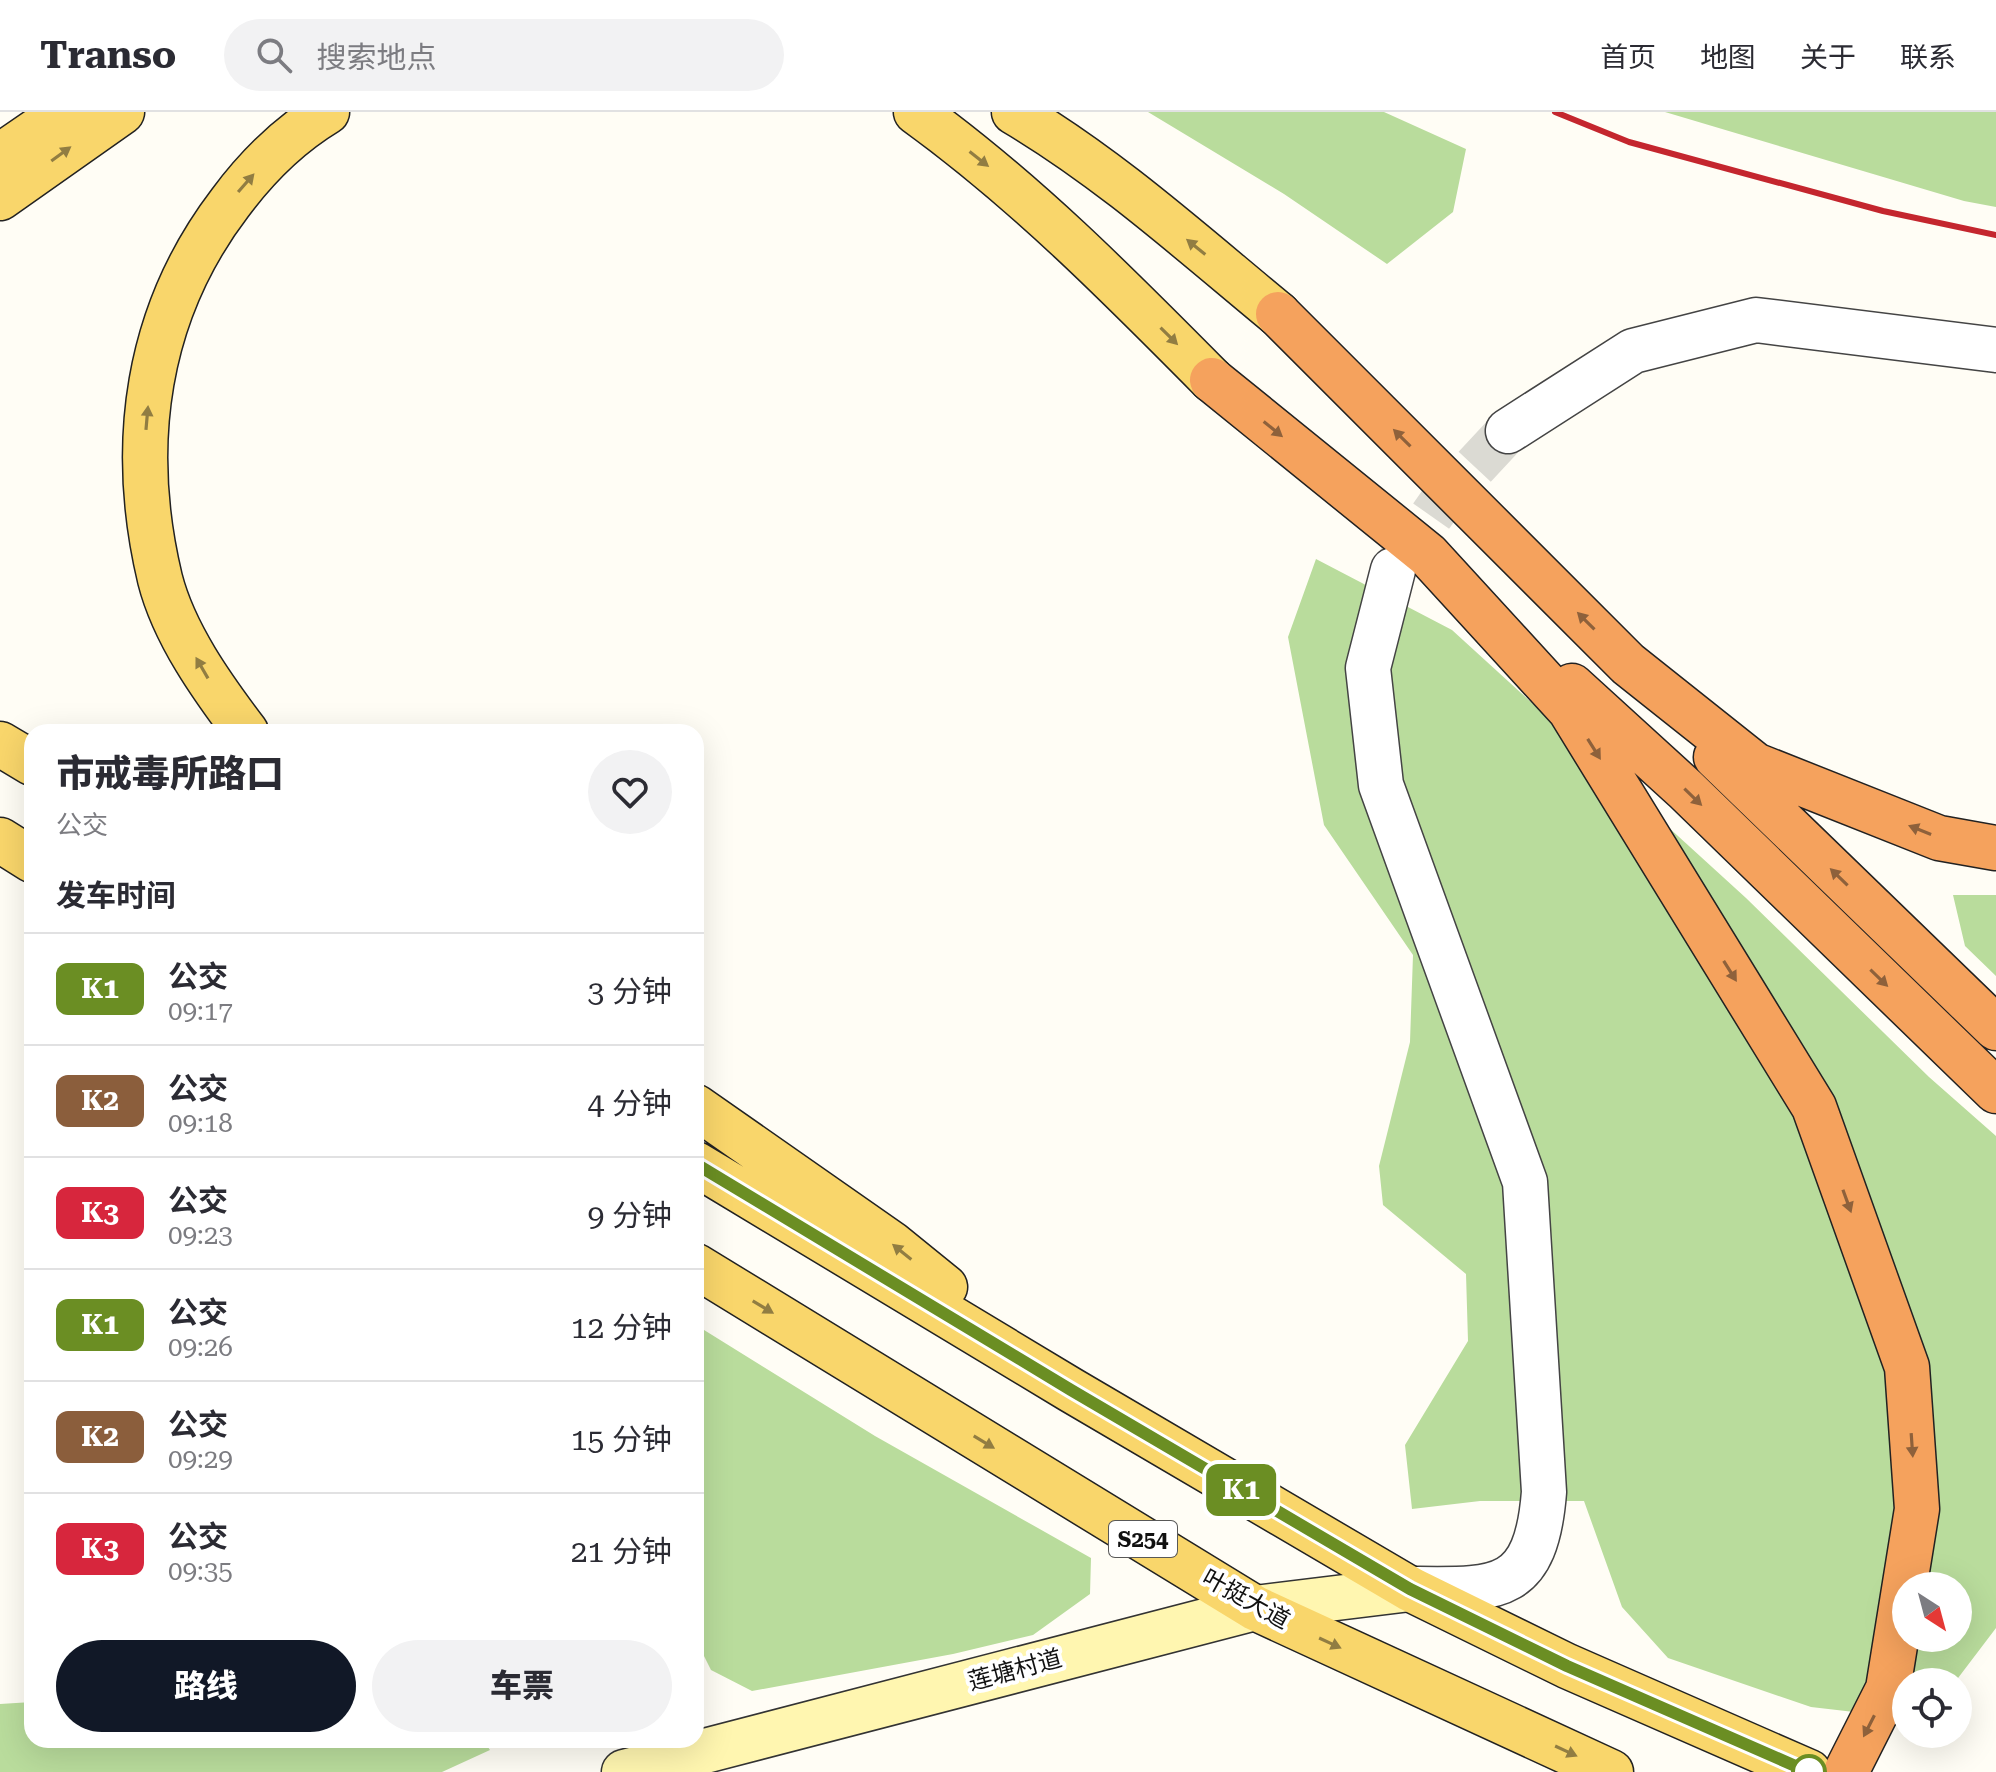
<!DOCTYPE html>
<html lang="zh">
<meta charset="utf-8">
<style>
body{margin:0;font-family:"Roboto Serif","Noto Sans SC",serif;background:#f2f2f3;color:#2b2b33;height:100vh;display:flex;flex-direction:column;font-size:30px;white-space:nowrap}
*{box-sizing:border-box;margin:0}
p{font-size:26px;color:#7c7c81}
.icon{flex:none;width:44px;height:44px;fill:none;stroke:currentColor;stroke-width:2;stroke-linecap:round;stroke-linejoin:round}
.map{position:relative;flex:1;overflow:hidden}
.panel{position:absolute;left:24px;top:612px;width:680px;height:1024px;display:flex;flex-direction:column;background:#fff;border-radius:24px;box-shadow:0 8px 32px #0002}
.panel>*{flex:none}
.badge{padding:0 16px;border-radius:12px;font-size:28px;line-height:52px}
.needle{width:52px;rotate:144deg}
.fabs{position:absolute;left:1892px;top:1460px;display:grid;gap:16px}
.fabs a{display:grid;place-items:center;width:80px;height:80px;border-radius:50%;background:#fff;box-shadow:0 8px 32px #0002;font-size:40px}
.map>.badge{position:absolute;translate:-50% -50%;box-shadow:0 0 0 4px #fff}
h2{padding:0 32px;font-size:30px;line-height:72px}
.round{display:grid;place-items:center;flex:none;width:84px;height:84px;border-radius:42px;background:#f2f2f3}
.summary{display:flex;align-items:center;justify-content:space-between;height:136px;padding:0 32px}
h1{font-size:38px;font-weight:800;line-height:60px}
.action{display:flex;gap:16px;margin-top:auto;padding:16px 32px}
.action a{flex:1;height:92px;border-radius:48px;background:#111827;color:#fff;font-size:32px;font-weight:800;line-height:92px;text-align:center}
.action a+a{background:#f2f2f3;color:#2b2b33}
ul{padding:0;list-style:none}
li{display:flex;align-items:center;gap:24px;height:112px;padding:0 32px;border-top:2px solid #e1e1e2}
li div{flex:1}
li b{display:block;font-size:30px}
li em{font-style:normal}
li .badge{min-width:88px;font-weight:700;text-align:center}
header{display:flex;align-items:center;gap:48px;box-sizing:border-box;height:112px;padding:0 40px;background:#fff;border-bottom:2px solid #e1e1e2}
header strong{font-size:38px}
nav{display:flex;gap:44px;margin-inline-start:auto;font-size:28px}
.search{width:560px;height:72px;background:#f2f2f3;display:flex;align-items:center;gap:20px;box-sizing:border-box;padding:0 28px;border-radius:44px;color:#7c7c81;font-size:30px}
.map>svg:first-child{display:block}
.forest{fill:#b9dc9c;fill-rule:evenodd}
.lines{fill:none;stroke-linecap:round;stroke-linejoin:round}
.tertiary-tunnel{stroke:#dbdad3;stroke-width:44;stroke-dasharray:44 22;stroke-linecap:butt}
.tertiary-casing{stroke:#444;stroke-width:47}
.secondary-casing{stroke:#333;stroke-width:47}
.primary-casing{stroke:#222;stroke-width:47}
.motorway-casing{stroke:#222;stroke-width:47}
.tertiary{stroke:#fff;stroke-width:44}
.secondary{stroke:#fff6b0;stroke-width:44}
.primary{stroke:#f9d66b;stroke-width:44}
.motorway{stroke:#f5a25d;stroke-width:44}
.rail{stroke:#c4262e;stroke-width:6}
.oneway{fill:#917d42}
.oneway2{fill:#8e613b}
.line-casing{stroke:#fff;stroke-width:18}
.line{stroke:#6b8e23;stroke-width:12}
.stop-dot{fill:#fff;stroke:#6b8e23;stroke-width:4}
.labels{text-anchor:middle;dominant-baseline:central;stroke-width:8;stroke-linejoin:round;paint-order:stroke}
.shield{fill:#fff;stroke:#585858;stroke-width:2}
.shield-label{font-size:22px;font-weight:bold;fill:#111}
.street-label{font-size:24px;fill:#111;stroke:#fff}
</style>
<header>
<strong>Transo</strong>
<div class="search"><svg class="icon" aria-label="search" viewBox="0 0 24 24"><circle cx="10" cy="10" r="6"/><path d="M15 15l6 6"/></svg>搜索地点</div>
<nav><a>首页</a><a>地图</a><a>关于</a><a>联系</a></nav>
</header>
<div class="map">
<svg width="1996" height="1660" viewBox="0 0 1996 1660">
<rect width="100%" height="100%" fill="#fffdf5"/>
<path class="forest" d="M1148,0h236l82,37 -13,63 -66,52 -103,-70z
M1665,0h331v95l-32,-6z
M1316,447l136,71 294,268 183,179 67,59v492l-41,54h-49v36l-95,-11 -143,-49 -46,-51 -38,-106h-104l-68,8 -7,-64 63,-104 -2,-67 -83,-69 -4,-39 31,-124 3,-87 -89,-130 -36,-188zM1906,1474h52v52h-52z
M1953,783h43v81l-31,-30z
M696,1213l179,111 216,122 -1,36 -57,41 -80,19 -201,37 -41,-21 -15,-30z
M32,1590v38h451l7,10 -48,22h-442v-68z"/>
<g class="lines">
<path class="tertiary-tunnel" d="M1393,458l46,-65 69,-74"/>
<g class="tertiary-casing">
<path id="tertiary" d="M1508,319l125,-80 123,-31 240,30
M1393,458l-25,98 13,117 144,397 19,310c-8,102 -47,98 -134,97"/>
</g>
<g class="secondary-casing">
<path id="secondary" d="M624,1660l631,-164 155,-19"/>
</g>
<g class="primary-casing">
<path id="primary" d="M916,0c109,79 202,173 296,268
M1014,0c95,56 179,132 264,202
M0,44l64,-44
M0,86l122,-86
M246,620c-34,-45 -72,-98 -86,-153 -32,-134 -14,-266 70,-376 26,-35 59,-68 97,-91
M0,632l32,19
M0,728l32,20
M696,995l196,137 53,43
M696,1052l375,226 339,199 157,77 242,106
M696,1154l559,342 356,164"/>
</g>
<g class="motorway-casing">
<path id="motorway" d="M1278,202l350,350 127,101 184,73 57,10
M1212,268l216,175 142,155 244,397 93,260 10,142 -29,180 -42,83
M1572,574l114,104 310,301
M1716,645l280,271"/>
</g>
<use href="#tertiary" class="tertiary"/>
<use href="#secondary" class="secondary"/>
<use href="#primary" class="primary"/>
<use href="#motorway" class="motorway"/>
<path class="rail" d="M1555,0l74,30 254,69 113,24"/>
</g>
<defs><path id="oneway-solid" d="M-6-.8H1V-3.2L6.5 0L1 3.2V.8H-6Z" transform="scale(2)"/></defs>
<g class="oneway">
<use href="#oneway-solid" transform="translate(61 42) rotate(-36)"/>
<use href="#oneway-solid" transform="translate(979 47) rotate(38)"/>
<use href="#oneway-solid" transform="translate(246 71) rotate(-49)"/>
<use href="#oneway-solid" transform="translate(1196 135) rotate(-141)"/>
<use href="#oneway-solid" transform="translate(1169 224) rotate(45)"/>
<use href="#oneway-solid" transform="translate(147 306) rotate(-85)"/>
<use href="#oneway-solid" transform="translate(202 556) rotate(-120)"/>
<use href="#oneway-solid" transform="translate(902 1140) rotate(-141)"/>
<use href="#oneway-solid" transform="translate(763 1195) rotate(31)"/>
<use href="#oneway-solid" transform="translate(984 1330) rotate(31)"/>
<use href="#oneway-solid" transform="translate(1330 1531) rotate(25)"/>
<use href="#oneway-solid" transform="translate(1566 1639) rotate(25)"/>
</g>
<g class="oneway2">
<use href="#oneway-solid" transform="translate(1273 317) rotate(39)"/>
<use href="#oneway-solid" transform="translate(1402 326) rotate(-135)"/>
<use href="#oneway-solid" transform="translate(1586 509) rotate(-135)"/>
<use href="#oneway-solid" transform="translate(1594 637) rotate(58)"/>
<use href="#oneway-solid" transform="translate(1693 685) rotate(44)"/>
<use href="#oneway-solid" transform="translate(1920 718) rotate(-158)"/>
<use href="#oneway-solid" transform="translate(1839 765) rotate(-136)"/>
<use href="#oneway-solid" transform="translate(1730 859) rotate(58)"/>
<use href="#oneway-solid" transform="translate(1879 866) rotate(44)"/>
<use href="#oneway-solid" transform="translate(1847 1089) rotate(70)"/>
<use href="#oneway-solid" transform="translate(1912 1333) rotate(86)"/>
<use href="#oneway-solid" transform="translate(1869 1614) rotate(117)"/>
</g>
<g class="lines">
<g class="line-casing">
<path id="line" d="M696,1052l375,226 339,199 157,77 242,106"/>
</g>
<use href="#line" class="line"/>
</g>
<circle class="stop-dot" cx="1809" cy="1660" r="16"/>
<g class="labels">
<rect class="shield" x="1109" y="1409" width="68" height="36" rx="6"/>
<g class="shield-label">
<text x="1143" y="1427">S254</text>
</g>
<g class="street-label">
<text transform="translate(1246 1487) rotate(29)">叶挺大道</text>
<text transform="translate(1015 1558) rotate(-15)">莲塘村道</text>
</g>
</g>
</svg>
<div class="fabs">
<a><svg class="needle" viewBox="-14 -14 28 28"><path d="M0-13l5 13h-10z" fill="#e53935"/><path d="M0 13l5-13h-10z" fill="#7c7c81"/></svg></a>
<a><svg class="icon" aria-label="locate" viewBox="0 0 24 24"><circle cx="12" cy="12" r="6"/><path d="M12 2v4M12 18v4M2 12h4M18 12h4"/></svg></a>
</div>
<b class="badge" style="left:1241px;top:1378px;background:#6b8e23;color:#fff">K1</b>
<section class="panel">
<div class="summary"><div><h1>市戒毒所路口</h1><p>公交</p></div><a class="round"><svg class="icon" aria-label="heart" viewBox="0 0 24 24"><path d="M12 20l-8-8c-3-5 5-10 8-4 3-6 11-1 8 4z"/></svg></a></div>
<h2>发车时间</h2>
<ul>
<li><span class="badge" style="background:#6b8e23;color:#fff">K1</span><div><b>公交</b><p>09:17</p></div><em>3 分钟</em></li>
<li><span class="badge" style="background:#8b5e3c;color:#fff">K2</span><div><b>公交</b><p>09:18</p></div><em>4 分钟</em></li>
<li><span class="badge" style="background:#d7263d;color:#fff">K3</span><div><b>公交</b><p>09:23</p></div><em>9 分钟</em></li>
<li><span class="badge" style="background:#6b8e23;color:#fff">K1</span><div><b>公交</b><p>09:26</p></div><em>12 分钟</em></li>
<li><span class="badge" style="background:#8b5e3c;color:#fff">K2</span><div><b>公交</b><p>09:29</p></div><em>15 分钟</em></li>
<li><span class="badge" style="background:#d7263d;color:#fff">K3</span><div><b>公交</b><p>09:35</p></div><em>21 分钟</em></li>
</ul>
<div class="action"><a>路线</a><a>车票</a></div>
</section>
</div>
